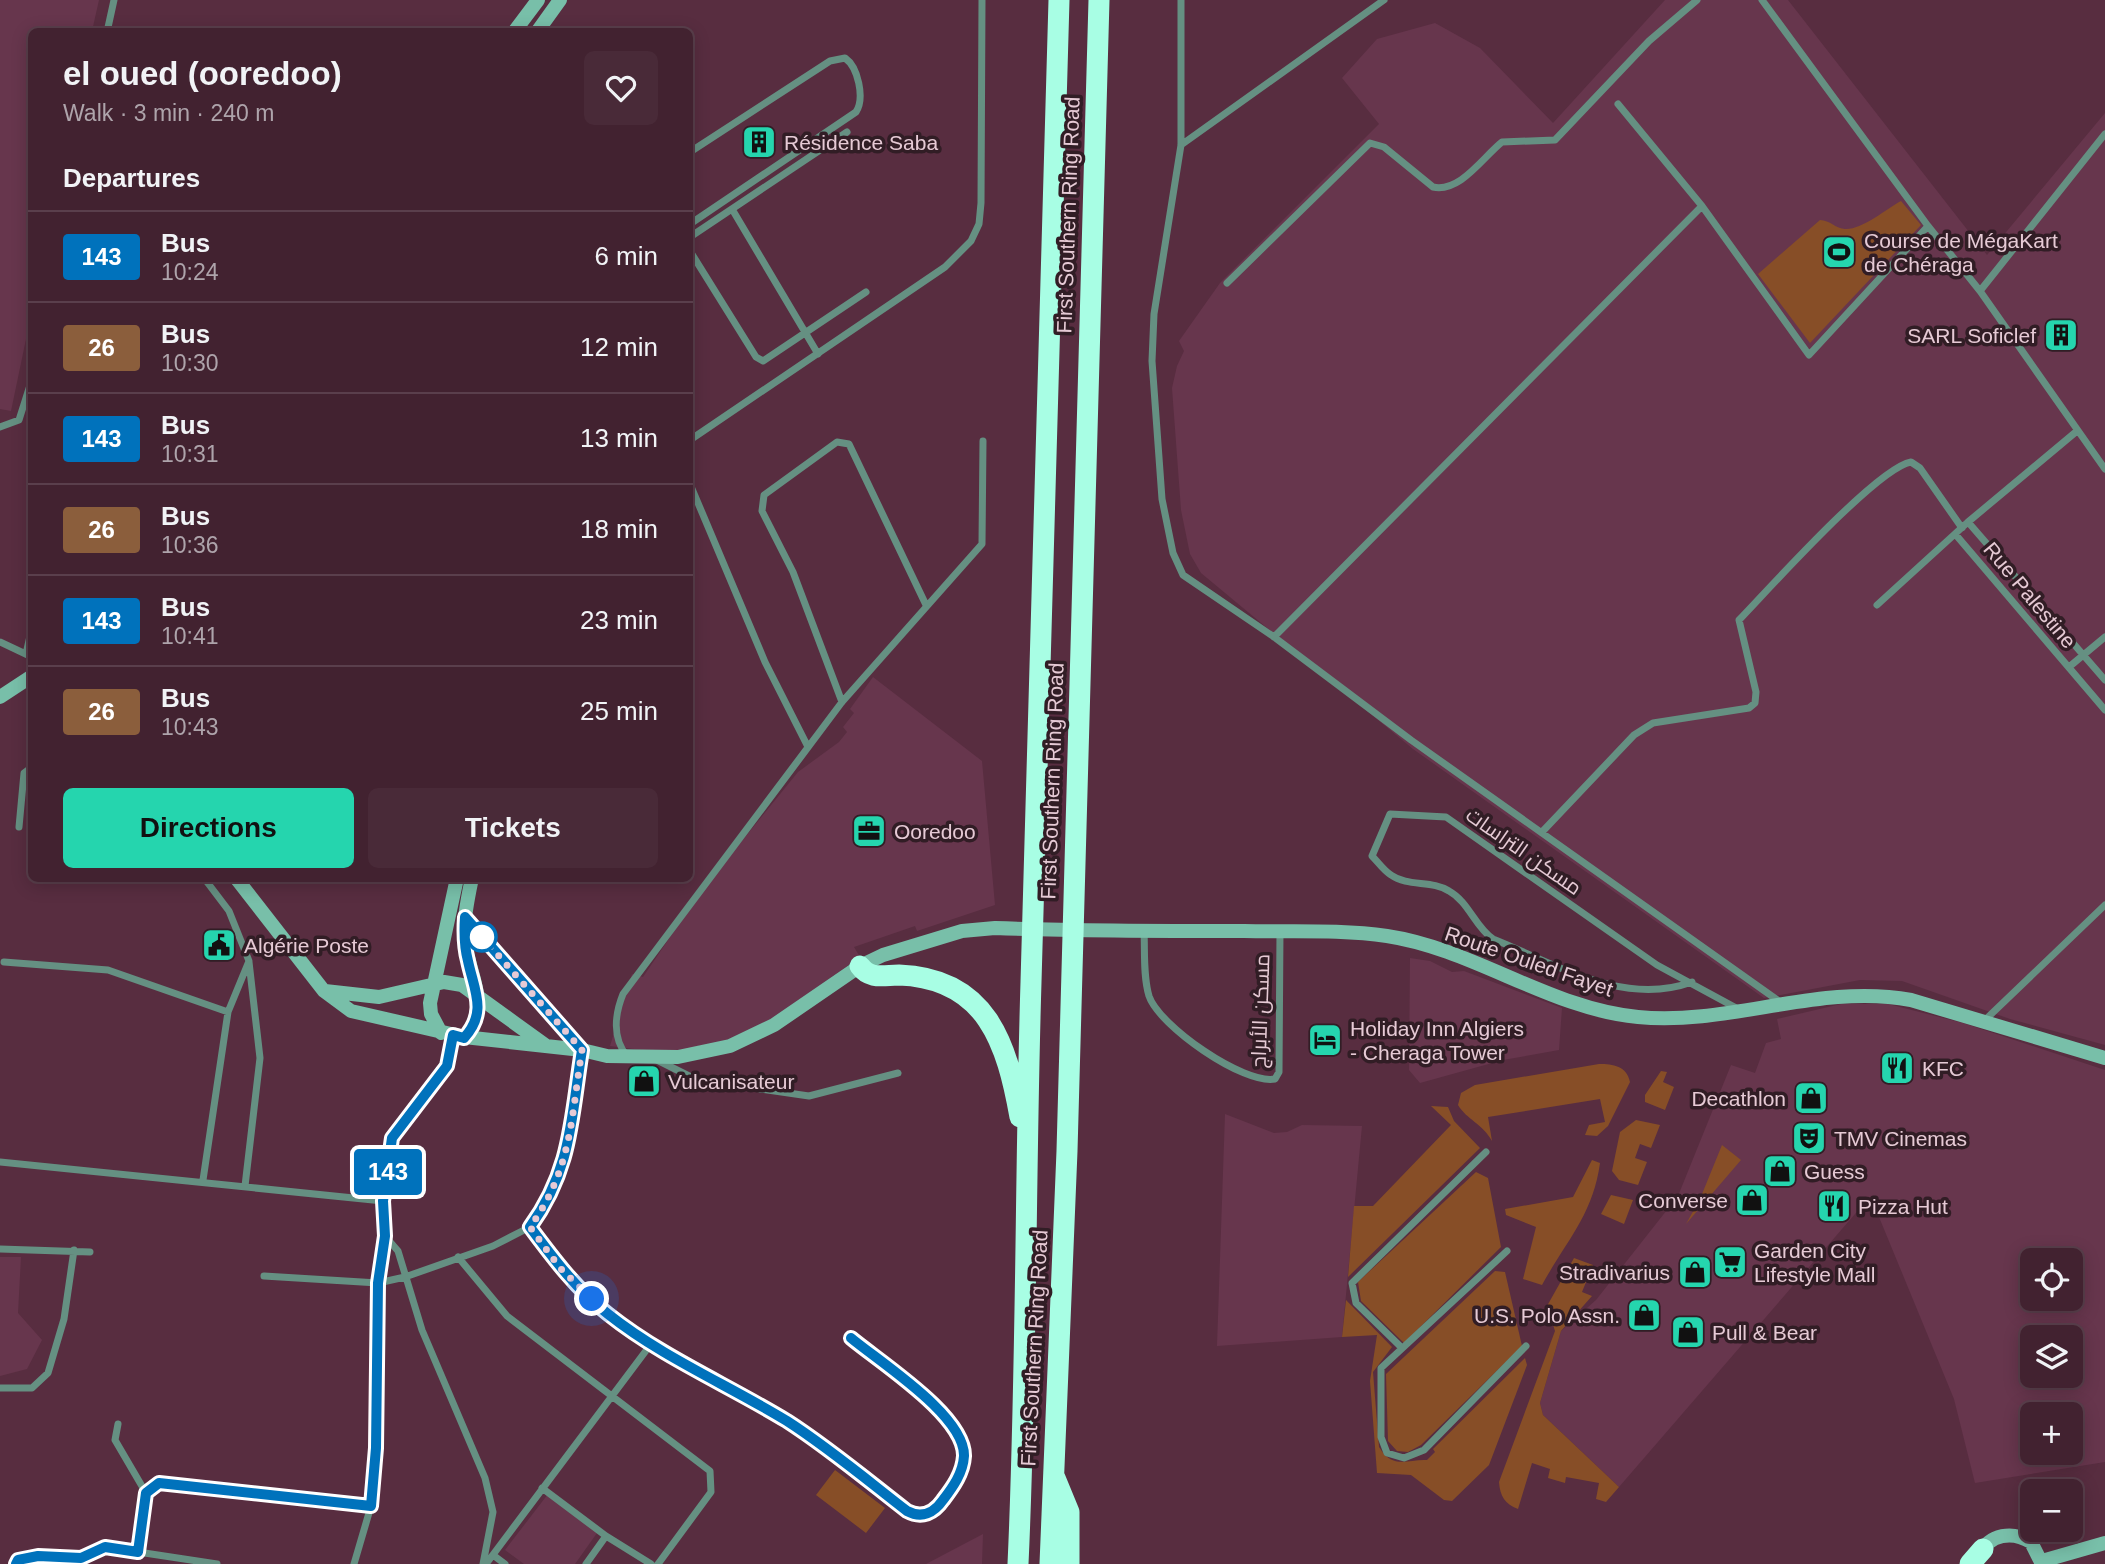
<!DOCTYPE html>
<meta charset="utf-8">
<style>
body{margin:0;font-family:Helvetica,Cairo,sans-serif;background:#492a38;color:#f1f3f6;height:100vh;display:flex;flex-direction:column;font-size:26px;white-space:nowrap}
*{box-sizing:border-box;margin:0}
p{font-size:23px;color:#aea4ab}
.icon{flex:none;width:38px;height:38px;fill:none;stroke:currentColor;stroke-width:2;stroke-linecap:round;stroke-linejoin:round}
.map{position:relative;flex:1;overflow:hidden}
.panel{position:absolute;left:28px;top:28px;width:665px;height:854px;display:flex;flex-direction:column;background:#422230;border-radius:10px;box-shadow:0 4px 18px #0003,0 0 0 2px #5a3f4c}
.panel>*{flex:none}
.badge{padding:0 14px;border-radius:5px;font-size:24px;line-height:46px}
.tools{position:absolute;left:2020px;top:1248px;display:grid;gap:14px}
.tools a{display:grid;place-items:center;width:63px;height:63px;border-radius:10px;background:#422230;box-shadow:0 4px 18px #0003,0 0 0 2px #5a3f4c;font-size:35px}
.you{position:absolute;width:35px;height:35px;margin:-18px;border:5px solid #fff;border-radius:50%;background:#1a73e8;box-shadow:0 0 0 10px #1a73e833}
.map>.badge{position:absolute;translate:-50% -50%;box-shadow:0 0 0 4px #fff}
h2{padding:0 35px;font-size:26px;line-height:63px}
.round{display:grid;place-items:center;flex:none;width:74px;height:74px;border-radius:10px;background:#492a38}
.overview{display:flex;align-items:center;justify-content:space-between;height:119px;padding:0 35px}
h1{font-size:33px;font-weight:800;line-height:52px}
.button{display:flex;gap:14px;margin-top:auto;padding:14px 35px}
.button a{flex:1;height:80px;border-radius:10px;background:#25d5ae;color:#111;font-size:28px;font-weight:800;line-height:80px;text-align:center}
.button a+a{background:#492a38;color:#f1f3f6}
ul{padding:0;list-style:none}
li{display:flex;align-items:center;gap:21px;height:91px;padding:0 35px;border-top:2px solid #5a3f4c}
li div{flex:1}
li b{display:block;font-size:26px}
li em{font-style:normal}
li .badge{min-width:77px;font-weight:700;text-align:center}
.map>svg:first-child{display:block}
.built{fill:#67364d;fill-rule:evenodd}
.green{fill:#874e27}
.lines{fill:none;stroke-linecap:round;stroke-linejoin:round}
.street{stroke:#659082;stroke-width:7}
.secondary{stroke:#78bfa9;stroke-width:14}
.highway{stroke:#a8fee4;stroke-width:21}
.line-casing{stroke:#fff;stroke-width:16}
.line{stroke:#0072bc;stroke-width:10}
.walk{stroke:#e6cad5;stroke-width:7;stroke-dasharray:0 12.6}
.stop-dot{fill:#fff;stroke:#0072bc;stroke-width:3.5}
.labels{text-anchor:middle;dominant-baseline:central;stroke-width:7;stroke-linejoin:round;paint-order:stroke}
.poi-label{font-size:21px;fill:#e6cad5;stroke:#311d25;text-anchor:start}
.street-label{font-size:21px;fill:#e6cad5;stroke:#311d25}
</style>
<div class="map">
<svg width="2105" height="1564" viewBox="0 0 2105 1564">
<rect width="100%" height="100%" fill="#582d40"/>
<path class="built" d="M0,0h99l-7,31 -60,1 -1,283 -20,96 -11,-2z
M1665,0h123l199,255 118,-142v932l-95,-26 -108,-38 -42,-1 -96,18 -351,-249 -212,-176 -11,-19 -9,-44 -9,-122 5,-22 7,-15 -5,-10 41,-58 159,-159 -37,-46 35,-39 58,-16 45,25 73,75z
M873,677l109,84 13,144 -78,26 -2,-5 -61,21 6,10 -91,64 -49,22 -54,10 -56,-7 22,-72 11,3 59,-87 96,-118 41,-30 8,-10 -4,-5 11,-14 -4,-4z
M1410,958l20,3 22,11 12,-1 98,37 -3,42 -56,10 -83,23 -11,-13z
M1841,1004h47l75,19 142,47v392l-130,21 -21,-84 -82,-199 -11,7 -242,280 -76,-72 -3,-12 21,-72 35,-31 82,-104 53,-131 24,8 11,-30 15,-4 -4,-20zM2032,1260h38v38h-38zM2032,1337h38v39h-38zM2032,1414h38v38h-38z
M1225,1114l49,19 13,-1 15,-7 60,1 -20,211 -125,9z
M0,1257h21l-3,56 24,27 -15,29 -27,7z
M548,1494l49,39 -22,31h-51l-19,-14z
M983,1534l-1,30h-56z"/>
<path class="green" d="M1901,201l20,24 -111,118 -52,-69 62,-54c10,0 16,9 25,9 17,1 41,-20 56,-28z
M1599,1064c14,0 28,2 31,18l-22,44 -11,10 -12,-1 4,-10 16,-3 -5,-23 -112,18 4,24c-10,-18 -25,-21 -34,-36l3,-12 14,-8z
M1661,1071l6,1 -4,10 11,5 -9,23 -20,-8v-7z
M1431,1106l17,1 6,14 26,27 -132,129 6,-71h19l78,-81z
M1636,1120l24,5 -9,23 -11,-4 -5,14 12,4 -9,23 -19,-5 -7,-9 8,-39z
M1722,1145l19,15 -55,64 14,-25z
M1592,1160l8,3c-7,52 -34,78 -58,122l-19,-6 13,-52 -30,-12 -1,-6 68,-12z
M1476,1172l12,6 13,69 -97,96 -43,-42 -3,-19z
M1611,1195l22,5 -9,24 -23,-10z
M1574,1258l19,7 -11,27 10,4 -31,35 -21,72 3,12 76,72 -13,15 -10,-3 3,-16 -33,-6 -1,6 -17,-5 2,-9 -18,-6 -14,46c-13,-5 -18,-13 -19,-27l56,-151 -8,-25z
M1495,1271l10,1 17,74 -101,99 -13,7 -11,-1 -9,-10 -2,-67z
M1346,1300l46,47 -19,25 6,75c14,23 28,12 48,13l8,-8 -2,-3 92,-91 2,7 -38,100 -37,36 -8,-1 -33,-25 -34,-2 -7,-92 7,-46 -35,2z
M835,1470l50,38 -19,25 -50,-38z"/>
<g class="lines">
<path class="street" d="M1181,0v145l-27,169 -2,47 10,138 11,54 10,22 91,62 137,103 372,264
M1762,0l166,226 52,65 125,178
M107,32l7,-32
M1618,104l84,102 107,149 119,-129
M1181,145l203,-145
M690,152l140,-91 15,-3c13,9 20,40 11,54l-166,112
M732,209l86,145
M690,237l157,-105
M690,251l66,106 7,4 103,-69
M1227,283l143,-140 14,4 49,40c27,6 50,-30 69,-45l53,-2 94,-99 48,-41
M1980,291l125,-157
M0,427l19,-7 13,-41
M690,440l255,-173 26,-26 8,-17 2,-21 1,-203
M690,484l75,178 43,85
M1968,522l137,158
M1956,535l149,175
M1877,605l91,-83 109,-91
M1274,637l428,-431
M0,642l32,15
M26,654l6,-27
M2069,667l36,-30
M842,702l-49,-130 -31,-61 2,-16 73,-53 12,2 77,161
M19,827l5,-54 8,-6
M1542,832l92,-97 19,-12 96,-15 6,-5 1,-11 -17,-72c30,-31 138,-152 172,-158l9,6 42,60
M1144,931c1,20 -1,45 5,65 10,30 95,89 126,83l4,-7 1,-141
M4,962l104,8 120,42
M1692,982c-69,25 -136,-18 -199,-43 -18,-12 -24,-37 -44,-48 -17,-11 -41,-4 -58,-16 -7,-4 -13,-13 -19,-19l18,-42 56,3 211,148 83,45
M1984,1021l121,-116
M627,1056c-15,-18 -12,-42 -4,-62l219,-292 140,-158 1,-103
M657,1060l40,20 112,16 89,-23
M0,1162l383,39
M203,1180l25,-168 21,-51 -20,-50 -25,-33
M245,1186l15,-128 -11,-96
M530,1227c23,31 47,63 78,87 54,43 120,71 179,107 42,27 80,59 120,90 15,8 27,2 36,-11 12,-16 24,-34 20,-54 -6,-31 -85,-86 -112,-108
M385,1236l13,15 24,79 63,148 8,34 -10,52
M0,1249l90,3
M1507,1251l-126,117v69l6,16 17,5 20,-8 102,-104
M458,1257l49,59 203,155 1,21 -53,72
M264,1276l114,7 27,-6 88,-31 37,-19 18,-24 16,-38 18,-115 -116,-132
M1402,1348l-46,-45 -4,-20 134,-131
M0,1388h32l16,-15 16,-54 10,-69
M118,1424l-3,16 31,53
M542,1488l64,48 45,28
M137,1552l9,-59 13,-10 212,23
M493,1555l12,9
M16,1564l2,-4 20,-4 43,1 24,-10 112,17
M354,1564l17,-58 5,-58 2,-165 7,-47 -2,-35 9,-63 55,-72 6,-31
M486,1564l165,-220
M586,1564l20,-28"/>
<path class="secondary" d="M514,32l24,-32
M537,32l23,-32
M0,697l32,-21
M236,878l88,113 27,20 113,26 118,13 25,6 71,1 52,-11 44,-21 86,-59 23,-11 79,-24 33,-3c83,3 166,3 249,3 46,1 97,-2 143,5 87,13 163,73 251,81 92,9 181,-34 273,-17l194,58
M325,991l54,6 65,-15 18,3 83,60
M441,1033l-10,-19 -1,-11 27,-125
M464,1037c31,-31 1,-67 0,-104 0,-18 4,-36 8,-55
M1980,1555c9,-22 33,-24 51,-13l11,22
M2042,1561l63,-18"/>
<path class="highway" d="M860,966c10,14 24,9 39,9 88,3 108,69 121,142
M1055,1478l14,34v52
M1018,1564c9,-194 7,-388 13,-582 9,-327 21,-654 28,-982
M1050,1564l17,-413 32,-1151
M1970,1564l13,-15"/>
</g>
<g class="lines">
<g class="line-casing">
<path id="line" d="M16,1564l2,-4 20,-4 43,2 24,-11 33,5 8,-59 13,-10 212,23 5,-58 2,-165 7,-47 -2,-35 9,-63 55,-72 6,-31 11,3c24,-26 10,-48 4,-77 -4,-15 -4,-29 -3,-44l117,133c-11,68 -10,119 -52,177 23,31 47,63 78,87 54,43 120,71 179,107 42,27 80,59 120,90 15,8 27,2 36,-11 10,-13 20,-27 21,-44 1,-40 -83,-93 -113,-118"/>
</g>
<use href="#line" class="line"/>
<path class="walk" d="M482,937l100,113c-11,68 -10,119 -52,177l30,41 32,31"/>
</g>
<defs>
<g id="building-square" transform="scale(1.75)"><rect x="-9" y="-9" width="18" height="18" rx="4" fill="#25d5ae" stroke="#311d25"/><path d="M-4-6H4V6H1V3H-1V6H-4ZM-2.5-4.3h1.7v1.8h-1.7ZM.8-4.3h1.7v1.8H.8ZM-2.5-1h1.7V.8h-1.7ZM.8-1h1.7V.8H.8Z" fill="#111"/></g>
<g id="stadium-square" transform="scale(1.75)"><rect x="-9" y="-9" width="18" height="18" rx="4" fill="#25d5ae" stroke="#311d25"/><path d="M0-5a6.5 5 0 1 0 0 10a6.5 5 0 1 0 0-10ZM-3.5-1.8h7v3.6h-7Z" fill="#111"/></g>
<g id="office-square" transform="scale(1.75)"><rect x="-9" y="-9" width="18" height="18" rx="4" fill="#25d5ae" stroke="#311d25"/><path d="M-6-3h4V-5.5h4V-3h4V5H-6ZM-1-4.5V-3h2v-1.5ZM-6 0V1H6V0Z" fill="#111"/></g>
<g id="civic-square" transform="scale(1.75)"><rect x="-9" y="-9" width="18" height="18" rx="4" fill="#25d5ae" stroke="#311d25"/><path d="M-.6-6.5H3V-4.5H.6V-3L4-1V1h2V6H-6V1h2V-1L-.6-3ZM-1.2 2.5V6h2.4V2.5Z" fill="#111"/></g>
<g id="hotel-square" transform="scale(1.75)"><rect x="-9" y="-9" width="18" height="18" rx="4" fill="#25d5ae" stroke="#311d25"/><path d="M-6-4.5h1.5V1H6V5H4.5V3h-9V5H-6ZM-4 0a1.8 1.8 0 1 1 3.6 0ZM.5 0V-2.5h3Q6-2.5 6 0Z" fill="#111"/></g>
<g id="restaurant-square" transform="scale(1.75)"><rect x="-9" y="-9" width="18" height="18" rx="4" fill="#25d5ae" stroke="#311d25"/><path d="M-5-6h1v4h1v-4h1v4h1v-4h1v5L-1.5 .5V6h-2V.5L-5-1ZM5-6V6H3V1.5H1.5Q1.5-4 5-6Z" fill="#111"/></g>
<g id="shop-square" transform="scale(1.75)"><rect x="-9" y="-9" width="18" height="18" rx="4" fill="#25d5ae" stroke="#311d25"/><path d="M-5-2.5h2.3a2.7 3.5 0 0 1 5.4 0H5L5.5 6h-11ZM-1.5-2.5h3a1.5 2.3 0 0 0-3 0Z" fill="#111"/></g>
<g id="theatre-square" transform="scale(1.75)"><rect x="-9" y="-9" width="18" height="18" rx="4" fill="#25d5ae" stroke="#311d25"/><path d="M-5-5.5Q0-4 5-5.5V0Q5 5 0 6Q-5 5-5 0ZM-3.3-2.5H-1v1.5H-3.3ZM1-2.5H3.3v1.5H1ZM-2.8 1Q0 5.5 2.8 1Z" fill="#111"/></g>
<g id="supermarket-square" transform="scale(1.75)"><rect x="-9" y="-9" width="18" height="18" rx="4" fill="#25d5ae" stroke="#311d25"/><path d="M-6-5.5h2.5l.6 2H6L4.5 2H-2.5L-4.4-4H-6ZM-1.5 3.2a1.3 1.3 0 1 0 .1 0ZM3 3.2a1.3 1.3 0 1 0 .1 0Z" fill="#111"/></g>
</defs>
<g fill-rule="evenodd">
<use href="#building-square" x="759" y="142"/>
<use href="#stadium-square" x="1839" y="252"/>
<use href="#building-square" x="2061" y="335"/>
<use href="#office-square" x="869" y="831"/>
<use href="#civic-square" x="219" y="945"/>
<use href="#hotel-square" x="1325" y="1040"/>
<use href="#restaurant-square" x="1897" y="1068"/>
<use href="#shop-square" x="644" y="1081"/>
<use href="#shop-square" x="1811" y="1098"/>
<use href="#theatre-square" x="1809" y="1138"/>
<use href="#shop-square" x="1780" y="1171"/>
<use href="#shop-square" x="1752" y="1200"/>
<use href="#restaurant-square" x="1834" y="1206"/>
<use href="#supermarket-square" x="1730" y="1262"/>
<use href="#shop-square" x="1695" y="1272"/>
<use href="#shop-square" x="1644" y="1315"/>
<use href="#shop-square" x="1688" y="1332"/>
</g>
<circle class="stop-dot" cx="482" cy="937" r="14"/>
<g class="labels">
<g class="poi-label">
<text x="784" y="142">Résidence Saba</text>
<text x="1864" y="240">Course de MégaKart<tspan x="1864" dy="24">de Chéraga</tspan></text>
<text x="2036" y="335" text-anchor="end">SARL Soficlef</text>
<text x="894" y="831">Ooredoo</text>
<text x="244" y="945">Algérie Poste</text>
<text x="1350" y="1028">Holiday Inn Algiers<tspan x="1350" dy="24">- Cheraga Tower</tspan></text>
<text x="1922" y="1068">KFC</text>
<text x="668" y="1081">Vulcanisateur</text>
<text x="1786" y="1098" text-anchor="end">Decathlon</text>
<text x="1834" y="1138">TMV Cinemas</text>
<text x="1804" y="1171">Guess</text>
<text x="1728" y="1200" text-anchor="end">Converse</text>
<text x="1858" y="1206">Pizza Hut</text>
<text x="1754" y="1250">Garden City<tspan x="1754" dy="24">Lifestyle Mall</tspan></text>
<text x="1670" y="1272" text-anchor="end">Stradivarius</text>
<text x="1620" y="1315" text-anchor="end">U.S. Polo Assn.</text>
<text x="1712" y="1332">Pull &amp; Bear</text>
</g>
<g class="street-label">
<text transform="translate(1068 215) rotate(-88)">First Southern Ring Road</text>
<text transform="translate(2030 595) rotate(50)">Rue Palestine</text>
<text transform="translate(1052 781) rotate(-88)">First Southern Ring Road</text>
<text transform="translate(1524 851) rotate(35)">مسكن التراسات</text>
<text transform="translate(1529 961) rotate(19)">Route Ouled Fayet</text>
<text transform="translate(1260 1011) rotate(-88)">مسكن الأبراج</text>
<text transform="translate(1034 1348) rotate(-87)">First Southern Ring Road</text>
</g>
</g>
</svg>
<div class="tools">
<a><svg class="icon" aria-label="locate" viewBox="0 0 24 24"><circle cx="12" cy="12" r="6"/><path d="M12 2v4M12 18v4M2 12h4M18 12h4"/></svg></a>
<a><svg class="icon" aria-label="layers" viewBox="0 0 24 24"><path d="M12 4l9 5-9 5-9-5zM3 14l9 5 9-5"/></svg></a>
<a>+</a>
<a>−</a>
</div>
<div class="you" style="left:592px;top:1299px"></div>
<b class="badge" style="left:388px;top:1172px;background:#0072bc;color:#fff">143</b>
<section class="panel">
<div class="overview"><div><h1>el oued (ooredoo)</h1><p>Walk · 3 min · 240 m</p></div><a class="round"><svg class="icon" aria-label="heart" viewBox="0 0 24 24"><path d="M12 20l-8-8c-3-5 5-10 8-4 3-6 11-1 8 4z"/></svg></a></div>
<h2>Departures</h2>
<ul>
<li><span class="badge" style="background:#0072bc;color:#fff">143</span><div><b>Bus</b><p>10:24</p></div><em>6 min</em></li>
<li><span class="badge" style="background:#8b5e3c;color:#fff">26</span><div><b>Bus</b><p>10:30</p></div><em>12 min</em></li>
<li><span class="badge" style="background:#0072bc;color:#fff">143</span><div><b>Bus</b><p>10:31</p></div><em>13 min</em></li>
<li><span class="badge" style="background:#8b5e3c;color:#fff">26</span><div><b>Bus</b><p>10:36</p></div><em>18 min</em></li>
<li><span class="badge" style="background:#0072bc;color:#fff">143</span><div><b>Bus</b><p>10:41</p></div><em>23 min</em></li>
<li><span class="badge" style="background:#8b5e3c;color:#fff">26</span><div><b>Bus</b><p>10:43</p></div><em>25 min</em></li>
</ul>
<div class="button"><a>Directions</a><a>Tickets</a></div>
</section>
</div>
